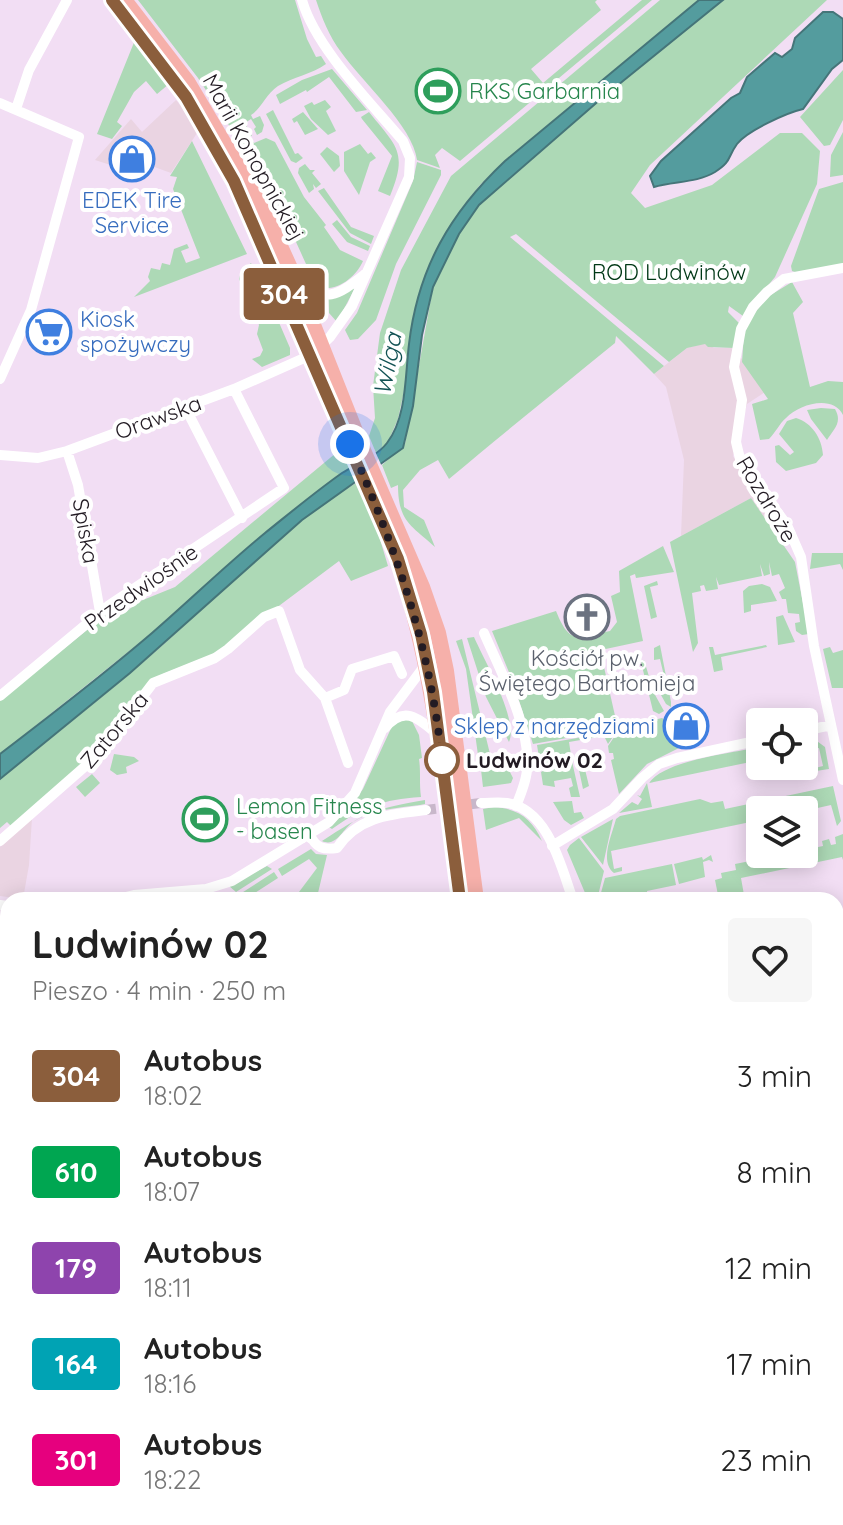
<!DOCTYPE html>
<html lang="pl">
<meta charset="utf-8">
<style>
body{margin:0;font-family:Quicksand,sans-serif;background:#f6f6f6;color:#222;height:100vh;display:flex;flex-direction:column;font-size:30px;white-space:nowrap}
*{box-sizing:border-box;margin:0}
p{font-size:26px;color:#767676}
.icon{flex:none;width:44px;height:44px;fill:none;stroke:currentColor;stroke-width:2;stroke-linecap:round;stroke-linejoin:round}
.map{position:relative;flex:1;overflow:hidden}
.panel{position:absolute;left:0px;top:892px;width:844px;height:634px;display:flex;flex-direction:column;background:#fff;border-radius:24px 24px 0 0;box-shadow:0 4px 20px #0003}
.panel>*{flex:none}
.badge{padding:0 16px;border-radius:6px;font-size:28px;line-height:52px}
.buttons{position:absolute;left:746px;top:708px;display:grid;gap:16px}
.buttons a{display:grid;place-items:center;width:72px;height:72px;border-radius:8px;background:#fff;box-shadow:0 4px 20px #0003;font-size:40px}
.you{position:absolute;width:40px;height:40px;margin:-20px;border:6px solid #fff;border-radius:50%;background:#1a73e8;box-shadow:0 0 0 12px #1a73e833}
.map>.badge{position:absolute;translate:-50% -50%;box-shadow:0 0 0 4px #fff}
.round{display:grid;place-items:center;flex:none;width:84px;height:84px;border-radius:8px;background:#f6f6f6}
.head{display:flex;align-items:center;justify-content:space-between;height:136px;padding:0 32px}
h1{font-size:38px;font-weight:800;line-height:60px}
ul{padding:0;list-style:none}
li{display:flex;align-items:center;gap:24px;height:96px;padding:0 32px}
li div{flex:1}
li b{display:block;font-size:30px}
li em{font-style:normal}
li .badge{min-width:88px;font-weight:700;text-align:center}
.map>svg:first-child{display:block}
.industrial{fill:#ead4e2}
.green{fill:#add9b6}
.water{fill:#549c9e;stroke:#457579;stroke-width:2}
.pier{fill:#f2def4}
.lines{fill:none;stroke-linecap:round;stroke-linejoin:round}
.street-tunnel{stroke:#c8b7ca;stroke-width:10;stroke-dasharray:10 5;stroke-linecap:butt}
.street{stroke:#fff;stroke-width:10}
.secondary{stroke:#fff;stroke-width:14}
.primary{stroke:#f6b0aa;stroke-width:16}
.line-casing{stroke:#fff;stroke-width:18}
.line{stroke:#8b5e3c;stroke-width:12}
.walk{stroke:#221b23;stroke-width:8;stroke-dasharray:0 14.4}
.stop-dot{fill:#fff;stroke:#8b5e3c;stroke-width:4}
.labels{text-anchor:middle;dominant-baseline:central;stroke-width:8;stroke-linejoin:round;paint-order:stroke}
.leisure-label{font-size:22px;fill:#27864d;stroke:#fff;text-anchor:start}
.street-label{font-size:22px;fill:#221b23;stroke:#fff}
.shop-label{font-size:22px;fill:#366cbe;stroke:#fff}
.park-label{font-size:22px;fill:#003816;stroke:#fff}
.worship-label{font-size:22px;fill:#5b616d;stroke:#fff}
.stop-label{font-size:22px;font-weight:bold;fill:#221b23;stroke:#fff;text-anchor:start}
.water-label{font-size:24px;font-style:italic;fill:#125254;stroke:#fff}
</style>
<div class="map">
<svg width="843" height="1525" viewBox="0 0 843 1525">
<rect width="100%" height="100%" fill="#f2def4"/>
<path class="industrial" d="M176,100l4,5 2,-1 17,26 -28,43 -22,-8 -5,5 -15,1 -34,-11 36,-41 11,13z
M706,343l8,5h20l31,44 -18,12 -14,52 50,70 -9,6 -23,-34 -70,38 3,-76 -18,-73 -12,-13 33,-26z
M32,818l-3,47 -6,34 -23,-3v-49z"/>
<path class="green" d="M138,0h157l12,39 9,18 5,-1 5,8c-14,10 -33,13 -48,22 -12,8 -17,23 -27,29l2,4 7,-3 4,9 -2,7 -5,3 -3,-6 2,-2 -5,-8 -6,4 7,13h-16l-38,-58z
M316,0h281l-2,2 6,8 -70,59 12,14 99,-83h10l-192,161 -18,-13 -7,7 5,13 -23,-8c-4,-34 -56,-79 -76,-108 -12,-16 -19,-34 -25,-52z
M660,0h39l-194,161 -25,24 -18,23 -48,103 -8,71 -8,37 -10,23 -12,11 -7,-17 6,-18 -2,-32 7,-53 21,-63 50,-94z
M723,0h104l-177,165 -19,28 14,15 67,-23 68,-52h22l18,18 -3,33 -42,93 -32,39 -14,-10 -1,6 11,11 -5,25 -26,-1 -3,-3 -18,4 -18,14 -153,-128 -6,3 154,129 -10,8 -38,-38 -1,7c-55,45 -114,92 -166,136l-11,-19 -18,10 -17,20 1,17 20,13 11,27c-23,-21 -37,-25 -37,-62l-7,3 -9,-23 23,-21 28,-157 26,-53 20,-29 123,-107z
M135,40l34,44 -12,10 -11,-13 -12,11 -17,30 5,4 -10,13 -15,-5z
M332,69l35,41 -11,2 -27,-35 -22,15 -1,-2 -26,14 -4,-9 26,-15z
M843,70v50l-13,25 -6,1 -24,-29z
M325,100l6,7 -5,4 10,20 -8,4 -17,-16 -7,-13 8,-4 2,3z
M273,110l22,44 3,-1 5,5 -7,5 -5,-2 -25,-47z
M303,112l15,17 -13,6 -8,-14 -3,2 -2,-4z
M369,112c28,35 39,40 21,84l-12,-5 14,-35 -30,-37 -1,-2z
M843,132v43l-13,2 1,-22z
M237,138h14l3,5 12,-5 9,4 29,55 22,28 -2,2 16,23 23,11c-6,14 -22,28 -38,27l-19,-24 -24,-53z
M192,141l55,113 -113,43 16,-16 -2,-4 3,-9 9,2 2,-7 8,2 4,-16 13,-5 2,4 -8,3 5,12 14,-5 -27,-69 4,-12 -7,-1z
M360,144l8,10 3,-2 5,6 -6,4 -11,33 -15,-24v-19z
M327,147l12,9 1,10 -6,6 -14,-18z
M417,162l24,8v5l-45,89 -20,56 -18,19 -8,1 -5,-10 12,-17 56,-132z
M305,164l5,6h5l-3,3 9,11 -5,4 -3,-4 1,5 -5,4 -11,-20 1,-5z
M843,182v83l-45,8 -6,-2 -1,-5 28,-77z
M324,188l27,39 23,9 -3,8 -21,-11 -32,-42z
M337,220l14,17 19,9 -2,5 -21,-9 -15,-18z
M251,263l18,37 -16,10 -14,-31 2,-7z
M792,282l11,20 -10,11 17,74 18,-6 15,1v33c-10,-21 -44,-11 -57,3 -7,6 -10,14 -17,21l-9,1 -8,-36 16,-5 -26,-37 2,-29 6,-15 19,-22z
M355,288l-18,34 -8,-9 -1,-14z
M271,304l19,44v7l-28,12 -10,-8 8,-3 3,-6 -6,-16 2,-9 -5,-13z
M821,408l14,1c8,14 -2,21 -8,31l-16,-21 -4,-9z
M796,418c16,5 26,20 27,37l-7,8 -30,8 -10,-9 -1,-16 4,-1 11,10 4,-3 -15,-18 8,-13z
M342,448l8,20 -86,66 -112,99 -152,121v-54l122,-98 4,10 12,-10 37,-15z
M356,483l20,43 12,40 -37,15 -12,-20 -123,92 -53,21 -64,76 -85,74 -3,2 -4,-4 -7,6v-49c55,-45 112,-89 165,-136 62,-56 119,-117 191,-160z
M751,498l44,64 14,72 -7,1 -6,-4 -1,-8 5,-1 -1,-8 -11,-1 -2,-14h-4l-3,-7 6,-4 -6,-14 -7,2 -3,-14 1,12 -6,2 -4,-12 2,12 -43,9 -3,-8 2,12 -12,2 -2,-6 -4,1 1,5 -9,2 6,50 -5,9 -23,-110z
M663,546l11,26 -38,6 -1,-4 -5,2 13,65 -42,9 1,7 -7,2 2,9 7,-1 14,62 -85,15 -20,-62 -21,-51 64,-20c14,35 22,27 54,20l7,-9 -6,-26 9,-4 -1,-21z
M812,553h31v17l-3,-6 -30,5z
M657,581l1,4 -8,2 7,30 -6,2 -7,-33z
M762,584l8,3 7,14 -26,4v6l-7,2 -1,-22 6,-5z
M783,615l12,27 -17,3 -2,-28z
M474,637c10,23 45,83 35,105l-23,-45 -19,-59z
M462,639l28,115 -12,1 -12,-86 -10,-28z
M660,645l11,57v5l-5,-3 -5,-9 7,-2 -8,-34 -6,1v-12z
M766,645l1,2 -46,10 2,13 -9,2 -5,-25h4l2,8z
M830,647l3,6 10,-3v38h-11l-9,-39z
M644,660l10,33 10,18 -5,3 -6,-3 -12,-49z
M662,718l7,4 12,25 -34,17 -28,30 -8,-34 3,-1 -1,-6h-4l-1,-7 13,-19 12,1v-3z
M411,719l8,16 3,23 -3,1c2,13 0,24 2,38 -39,3 -57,9 -89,32l-3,-2 21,-20 13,-18 31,-67z
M617,731l-9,13 -4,-8 -35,6 2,13 -30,15 -4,-25z
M810,736l15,11 4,22 -13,2 -1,-3 8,-2 -4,-18 -15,3v-13z
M760,747v13l-111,23c16,-23 83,-30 111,-36z
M589,751v5l-7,1 7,29 -6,3 -7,-33 3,-4z
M114,754l20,3 5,4 -13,6 1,6 -10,2 -7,-5z
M571,757l9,40h-9l-2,-9 4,-2 -2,-8 -17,3 1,6 -12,-2 -2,-13z
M489,759l21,13 3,6 -2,5 -28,4 -3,-26z
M92,774l8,9 -15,14 -9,-10z
M647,783l5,24 -33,6 13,-11 6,3 4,-6 -5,-4 3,1z
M833,786l8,35 -4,5 -6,-21 -27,6 -44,-1v10l-149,31 3,18 8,-2v4l-8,2c-15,-12 -2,-38 2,-54l4,-3 80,-17 11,4 12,-2 2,8z
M425,800v4l-5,1c-22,3 -45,4 -64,15 -13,7 -19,28 -34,21 41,-27 54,-33 103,-41z
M572,801l2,12 7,-1 3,6 -13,7 -7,-5 -11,-18z
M494,807c25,2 38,12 48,34l-23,-23 -33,12 -3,-21z
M613,819l-10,46 -22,-28z
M843,834v26l-1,-3 -101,21 3,17 8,-1v5l-33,1 -4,-20 7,-2 -1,-5 15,-3 -1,-6 50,-10h19v-4l19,-4 -1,-5 7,-2 2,6 5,-1 -1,-7z
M579,838l25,33 -7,29h-9l-21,-50 3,-5z
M311,849l5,5 11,1 -9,38 -8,7h-17l24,-32 -8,-9 -27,17 -4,-7z
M711,855l2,7 -4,-2 -6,2 2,15 -26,7 -5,-20 28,-7 1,3z
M672,864l4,21 -29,6 1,9h-49l6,-22z
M267,866l5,3 -36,23 -7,-6z
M274,872l4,6 -34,22 -4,-6z
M0,1134l8,4v52l-8,-3z
M0,1192l8,2v85l-8,1z
M0,1360l8,8v57l-8,4 5,-28 -5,-22z
M0,1485l8,33h16l3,2 17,-2 1,3 -11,4h-20l-1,-4v4h-11z
M533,1518h40l3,7h-40z"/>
<path class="water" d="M699,0h24l-121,98 -123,107 -20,29 -26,53 -11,48 -9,71 -10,42 -101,72 -172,153 -130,106v-25c51,-39 103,-79 152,-121 38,-33 74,-68 113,-100 25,-20 50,-41 77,-60 14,-9 34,-16 45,-30 20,-26 18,-67 22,-99 9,-76 41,-131 96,-183z
M823,12h10l10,7v41l-11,9 -29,40c-17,4 -56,22 -66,35 -10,14 -5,17 -22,28 -18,11 -41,9 -61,15l-4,-11 11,-15 70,-63 9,-5 7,-16 28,-24 7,4 10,-8 3,-11z
M0,935l8,2v165l-8,-4z
M308,1518h167l3,7h-166z"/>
<path class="pier" d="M374,449l9,20 -25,17 -9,-22z"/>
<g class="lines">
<path class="street-tunnel" d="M426,810l55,-7"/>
<path class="street" d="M0,103l79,34 -48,173 -31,69
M16,109l13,-39 38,-70
M843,268l-59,11 -17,13 -14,15 -12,22 -7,38 8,33 -6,42 5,21 46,62 14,32 13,89 29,134
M297,279c29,26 41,16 68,-5
M185,407l57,111
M67,451l11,34 22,127
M0,455l38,3 29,-7 167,-62 77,-34 19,-18 22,-31 57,-129 1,-19 -7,-17c-32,-38 -88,-94 -101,-141
M484,633c16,37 48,97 43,137 -1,12 -6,24 -11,36
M0,696l108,-90 176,-118 -50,-99
M325,698l19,-8 8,-21 42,-13 8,18
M385,728c20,-24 34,-9 53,7
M804,731l27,-6
M481,803c9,0 18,-1 26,0 42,7 54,64 66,97
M310,835c6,13 13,15 27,13 21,-32 55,-34 89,-38
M0,841l98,-86 55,-72 62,-25 13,-9 36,-32 15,-6 21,59 25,28 23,65
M552,846l61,-37 29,-31 17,-14 18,-6 83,-18
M113,900l21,-5 72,-6 26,-8 97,-59 26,-29 35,-81 36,-48
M0,905l8,1
M836,1180l7,-4
M0,1314l8,-1
M836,1364l7,28
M67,1525l23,-7"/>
<path class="secondary" d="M834,1525l9,-4"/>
<path class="primary" d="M124,0l64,83 76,128 30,66 65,164 63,146 16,46 8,38 30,229
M224,162l28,57 89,203
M389,536c45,117 54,240 71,364
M591,1518l3,7
M606,1518l3,7
M629,1518l4,7
M664,1518l7,7"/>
</g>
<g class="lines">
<g class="line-casing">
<path id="line" d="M112,0l74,97 48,84 164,378 23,75 12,58 27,208"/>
</g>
<use href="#line" class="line"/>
<path class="walk" d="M350,444c47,109 79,197 92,316"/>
</g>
<defs>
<g id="stadium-ring" transform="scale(2.3)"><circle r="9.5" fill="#fff" stroke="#2e9e5b" stroke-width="1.5"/><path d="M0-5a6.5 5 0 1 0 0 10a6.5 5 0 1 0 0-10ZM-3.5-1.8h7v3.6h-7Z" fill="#2e9e5b"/></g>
<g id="shop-ring" transform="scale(2.3)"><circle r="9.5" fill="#fff" stroke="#3f7fe0" stroke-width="1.5"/><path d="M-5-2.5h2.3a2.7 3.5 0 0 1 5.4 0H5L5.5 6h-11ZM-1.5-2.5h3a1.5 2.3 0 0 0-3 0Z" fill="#3f7fe0"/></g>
<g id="supermarket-ring" transform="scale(2.3)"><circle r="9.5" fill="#fff" stroke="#3f7fe0" stroke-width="1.5"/><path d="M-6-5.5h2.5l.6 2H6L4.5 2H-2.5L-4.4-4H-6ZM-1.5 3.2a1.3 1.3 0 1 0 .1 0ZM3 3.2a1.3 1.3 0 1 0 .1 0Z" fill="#3f7fe0"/></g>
<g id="church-ring" transform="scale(2.3)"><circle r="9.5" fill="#fff" stroke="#6b7280" stroke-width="1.5"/><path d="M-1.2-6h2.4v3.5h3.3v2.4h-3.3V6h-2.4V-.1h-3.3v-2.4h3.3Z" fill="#6b7280"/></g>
</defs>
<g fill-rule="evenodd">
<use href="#stadium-ring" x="438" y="91"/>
<use href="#shop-ring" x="132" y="159"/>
<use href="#supermarket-ring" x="49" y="332"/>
<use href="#church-ring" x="587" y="617"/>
<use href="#shop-ring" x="686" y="726"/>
<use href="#stadium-ring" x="205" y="819"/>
</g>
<circle class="stop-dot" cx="442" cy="760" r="16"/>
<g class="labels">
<g class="leisure-label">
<text x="469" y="91">RKS Garbarnia</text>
<text x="236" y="806">Lemon Fitness<tspan x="236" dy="25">- basen</tspan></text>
</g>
<g class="street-label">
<text transform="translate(254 157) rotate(61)">Marii Konopnickiej</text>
<text transform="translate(158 417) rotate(-20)">Orawska</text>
<text transform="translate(767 499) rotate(59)">Rozdroże</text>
<text transform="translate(86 531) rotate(80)">Spiska</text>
<text transform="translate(141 587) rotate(-35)">Przedwiośnie</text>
<text transform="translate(114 730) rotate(-50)">Zatorska</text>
</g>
<g class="shop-label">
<text x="132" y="200">EDEK Tire<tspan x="132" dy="25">Service</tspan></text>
<text x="80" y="319" text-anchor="start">Kiosk<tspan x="80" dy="25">spożywczy</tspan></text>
<text x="655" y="726" text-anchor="end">Sklep z narzędziami</text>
</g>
<g class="park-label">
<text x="669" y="272">ROD Ludwinów</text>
</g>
<g class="worship-label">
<text x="587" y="658">Kościół pw.<tspan x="587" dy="25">Świętego Bartłomieja</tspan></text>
</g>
<g class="stop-label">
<text x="466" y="760">Ludwinów 02</text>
</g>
<g class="water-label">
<text transform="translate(387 364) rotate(-79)">Wilga</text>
</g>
</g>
</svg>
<div class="buttons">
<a><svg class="icon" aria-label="locate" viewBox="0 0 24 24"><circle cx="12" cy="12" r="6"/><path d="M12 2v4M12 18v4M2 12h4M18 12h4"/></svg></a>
<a><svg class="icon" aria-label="layers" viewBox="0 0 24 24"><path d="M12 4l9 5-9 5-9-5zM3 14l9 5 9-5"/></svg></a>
</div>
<div class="you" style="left:350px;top:444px"></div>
<b class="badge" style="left:284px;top:294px;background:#8b5e3c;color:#fff">304</b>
<section class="panel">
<div class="head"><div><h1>Ludwinów 02</h1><p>Pieszo · 4 min · 250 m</p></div><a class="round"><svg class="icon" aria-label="heart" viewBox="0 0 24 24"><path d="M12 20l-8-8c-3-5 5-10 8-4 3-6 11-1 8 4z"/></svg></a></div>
<ul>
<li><span class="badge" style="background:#8b5e3c;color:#fff">304</span><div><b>Autobus</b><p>18:02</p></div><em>3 min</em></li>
<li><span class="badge" style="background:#00a651;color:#fff">610</span><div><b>Autobus</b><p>18:07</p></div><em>8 min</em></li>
<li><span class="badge" style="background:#8e44ad;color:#fff">179</span><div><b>Autobus</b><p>18:11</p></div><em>12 min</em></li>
<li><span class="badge" style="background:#00a3b4;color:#fff">164</span><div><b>Autobus</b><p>18:16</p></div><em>17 min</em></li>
<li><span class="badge" style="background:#e6007e;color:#fff">301</span><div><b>Autobus</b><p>18:22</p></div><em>23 min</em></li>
</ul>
</section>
</div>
